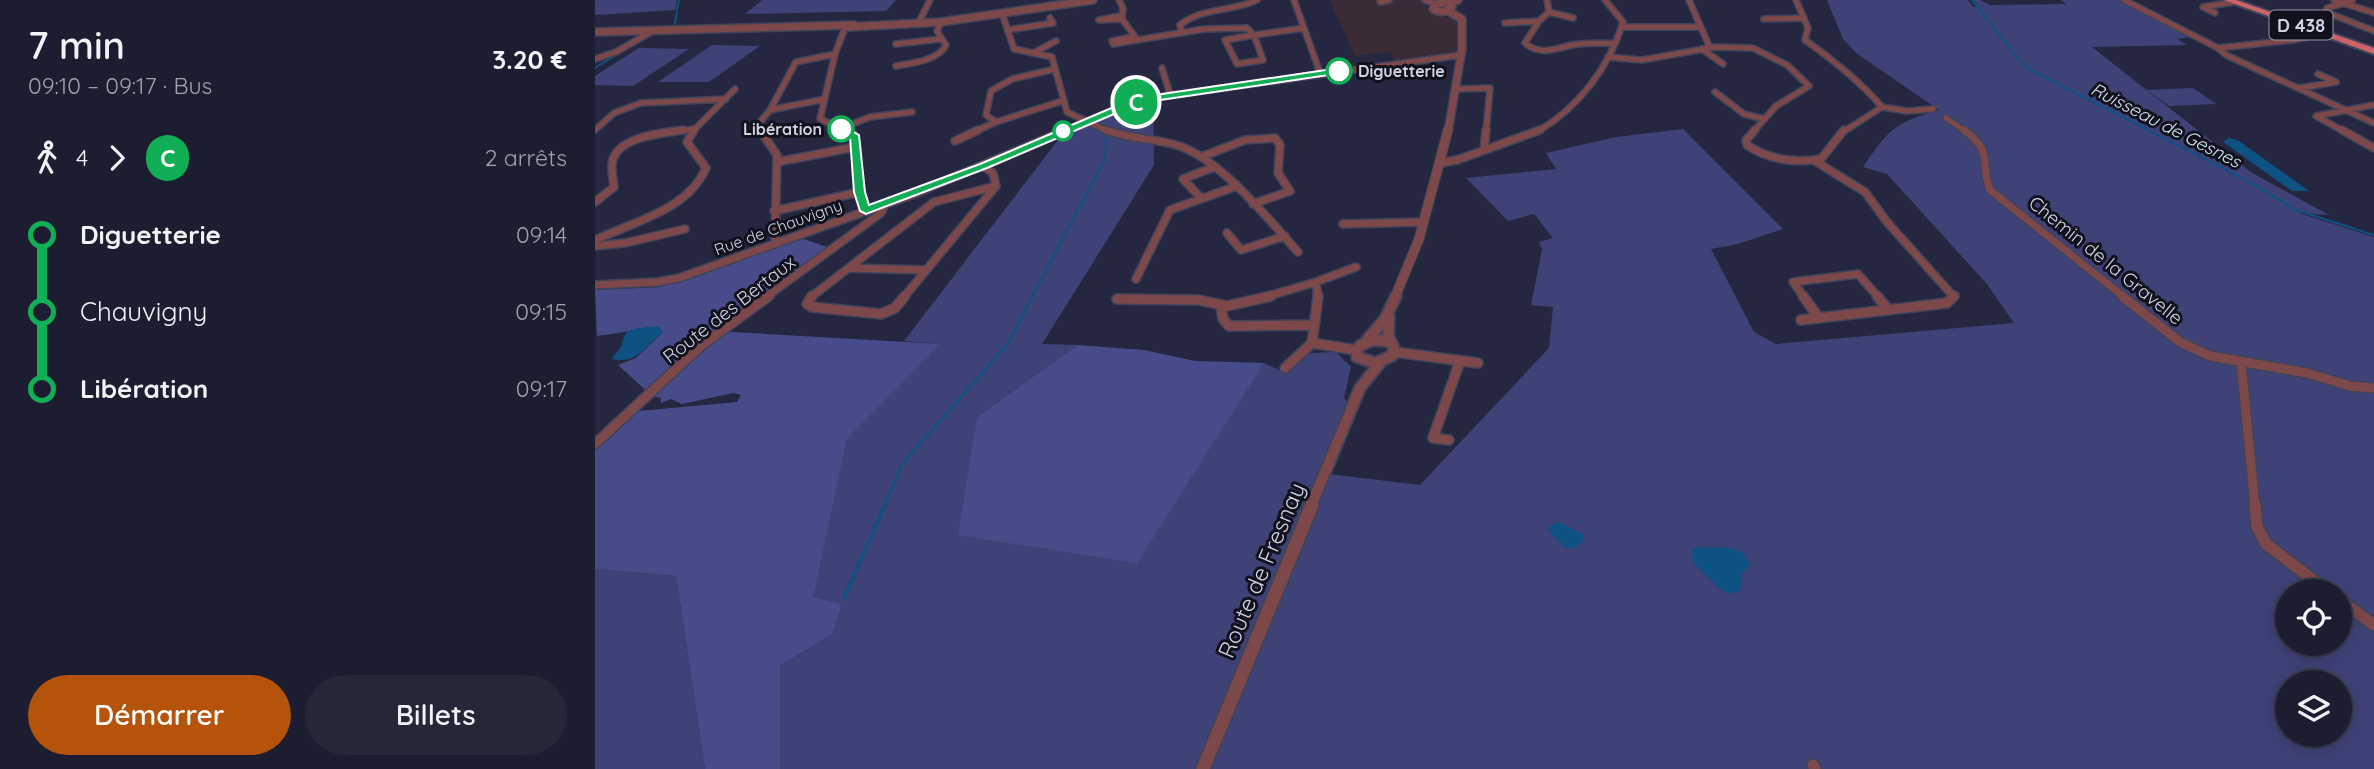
<!DOCTYPE html>
<html lang="fr">
<meta charset="utf-8">
<style>
body{margin:0;font-family:Quicksand,sans-serif;background:#252638;color:#f1f3f6;height:100vh;display:flex;flex-direction:column;font-size:26px;white-space:nowrap}
*{box-sizing:border-box;margin:0}
p{font-size:23px;color:#a0a2ab}
.icon{flex:none;width:38px;height:38px;fill:none;stroke:currentColor;stroke-width:2;stroke-linecap:round;stroke-linejoin:round}
.map{position:relative;flex:1;overflow:hidden}
.details{display:flex;flex-direction:column;background:#1c1d30;width:595px}
.details>*{flex:none}
.badge{padding:0 14px;border-radius:23px;font-size:24px;line-height:46px}
.controls{position:absolute;left:1680px;top:579px;display:grid;gap:14px}
.controls a{display:grid;place-items:center;width:77px;height:77px;border-radius:50%;background:#1c1d30;box-shadow:0 4px 18px #0003,0 0 0 2px #3a3b4c;font-size:35px}
.map>.badge{position:absolute;translate:-50% -50%;box-shadow:0 0 0 4px #fff}
.legs{display:flex;align-items:center;gap:10px;height:77px;padding:0 28px;font-size:23px}
.legs p{margin-inline-start:auto}
.overview{display:flex;align-items:center;justify-content:space-between;height:119px;padding:0 28px}
h1{font-size:38px;font-weight:600;line-height:52px}
.button{display:flex;gap:14px;margin-top:auto;padding:14px 28px}
.button a{flex:1;height:80px;border-radius:42px;background:#b45309;color:#fff;font-size:28px;font-weight:600;line-height:80px;text-align:center}
.button a+a{background:#252638;color:#f1f3f6}
ul{padding:0 28px;list-style:none}
li{display:flex;align-items:center;gap:24px;height:77px;font-size:26px}
li i{display:grid;place-items:center;width:10px;height:100%;margin:0 9px;background:currentColor}
li i::after{content:'';width:18px;height:18px;margin:-9px;border:5px solid;border-radius:50%;background:#1c1d30}
li p{margin-inline-start:auto}
li:first-child i{background:linear-gradient(#0000 50%,currentColor 0)}
li:last-child i{background:linear-gradient(currentColor 50%,#0000 0)}
main{display:flex;flex:1;min-height:0}
.map>svg:first-child{display:block}
.commercial{fill:#3b2b37}
.green{fill:#3f4277;fill-rule:evenodd}
.forest{fill:#484b8a}
.water{fill:#0d5283}
.lines{fill:none;stroke-linecap:round;stroke-linejoin:round}
.stream-far2{stroke:#0d5283;stroke-width:2}
.stream-far1{stroke:#0d5283;stroke-width:2.5}
.stream{stroke:#0d5283;stroke-width:3.5}
.minor-far3-casing{stroke:#40435a;stroke-width:8}
.minor-far2-casing{stroke:#40435a;stroke-width:10}
.minor-far1-casing{stroke:#40435a;stroke-width:12}
.minor-casing{stroke:#40435a;stroke-width:15}
.tertiary-far3-casing{stroke:#40435a;stroke-width:10}
.tertiary-far2-casing{stroke:#40435a;stroke-width:11}
.tertiary-far1-casing{stroke:#40435a;stroke-width:14}
.tertiary-casing{stroke:#40435a;stroke-width:17}
.primary-casing{stroke:#40435a;stroke-width:4}
.minor-far3{stroke:#7d484a;stroke-width:5}
.minor-far2{stroke:#7d484a;stroke-width:7}
.minor-far1{stroke:#7d484a;stroke-width:9}
.minor{stroke:#7d484a;stroke-width:11}
.tertiary-far3{stroke:#7d484a;stroke-width:7}
.tertiary-far2{stroke:#7d484a;stroke-width:9}
.tertiary-far1{stroke:#7d484a;stroke-width:10}
.tertiary{stroke:#7d484a;stroke-width:13}
.primary{fill:#cf6269;fill-rule:evenodd}
.line-1{fill:#12ae56;stroke:#fff;stroke-width:2}
.stop-1-dot{fill:#fff;stroke:#12ae56;stroke-width:3.5}
.labels{text-anchor:middle;dominant-baseline:central;stroke-width:6;stroke-linejoin:round;paint-order:stroke}
.far-stop-label{font-size:16px;font-weight:bold;fill:#d0d3e3;stroke:#10111c;text-anchor:start}
.far-street-label{font-size:16px;fill:#d0d3e3;stroke:#10111c}
.shield{fill:#10111c;stroke:#9699a7;stroke-width:2}
.shield-label{font-size:18px;font-weight:bold;fill:#d0d3e3}
.far-water-label{font-size:18px;font-style:italic;fill:#d2e2f1;stroke:#10111c}
.street-label{font-size:19px;fill:#d0d3e3;stroke:#10111c}
.near-street-label{font-size:23px;fill:#d0d3e3;stroke:#10111c}
</style>
<main>
<section class="details">
<div class="overview"><div><h1>7 min</h1><p>09:10 – 09:17 · Bus</p></div><b>3.20 €</b></div>
<div class="legs"><svg class="icon" aria-label="walk" viewBox="0 0 24 24"><circle cx="13" cy="4" r="2"/><path d="M13 8l-2 6 4 7M11 14l-3 7M7 12l3-4h3l4 4"/></svg>4<svg class="icon" aria-label="forward" viewBox="0 0 24 24"><path d="M9 5l7 7-7 7"/></svg><b class="badge" style="background:#12ae56;color:#fff">C</b><p>2 arrêts</p></div>
<ul>
<li><i style="color:#12ae56"></i><b>Diguetterie</b><p>09:14</p></li>
<li><i style="color:#12ae56"></i><span>Chauvigny</span><p>09:15</p></li>
<li><i style="color:#12ae56"></i><b>Libération</b><p>09:17</p></li>
</ul>
<div class="button"><a>Démarrer</a><a>Billets</a></div>
</section>
<div class="map">
<svg width="1779" height="769" viewBox="0 0 1779 769">
<rect width="100%" height="100%" fill="#252740"/>
<path class="commercial" d="M735,0h95l3,11 30,10 -1,32 -61,9 -6,-10 -35,4z"/>
<path class="green" d="M0,0h82l-2,10 -80,5z
M167,0h134l-10,11 -141,3z
M1232,0h141l5,7h5l-4,-7h6l10,5 76,-1 -5,-4h59l71,37 -14,2 10,6 -95,2 160,126 77,42 -30,-2 75,24v532h-1594v-103l53,-32 9,-30 -30,-7 35,-158 93,-95 -36,-3 157,-205 92,-37 1,66 -112,179 35,1 -100,72 269,-28 18,-26 22,10 22,-20 28,-1 15,15 -7,31 3,4 -27,71 100,12 129,-137 4,-41 -22,-2 11,-55 -3,-8 14,-4 -19,-24 -26,7 -42,-43 90,-9 -10,-16 70,-16 67,-8 100,100 -45,15 -27,5 43,83 22,12 238,-21 -27,-39 -100,-110 -24,-7c26,-38 31,-44 76,-57l-83,-57 -13,-14zM1692,592h53v52h-53zM1692,682h53v53h-53z
M117,45l48,1 -51,36h-51z
M44,48l50,1 -56,37 -38,-1v-9z
M1598,88l23,16 -47,2 -22,-16z
M0,569l81,7 29,193h-110z"/>
<path class="forest" d="M203,237l29,10 -113,84 227,13 -94,95 -34,158 29,7 -9,30 -53,32v103h-75l-29,-193 -81,-7v-121l44,-37 98,-9 4,-7 -8,-2 -51,11 -11,-5 -10,4v-5l-9,-2 -34,-31 18,-7 26,-25 -3,-6 -62,9 -2,-46 66,-3z
M482,345l67,5 51,11 69,2 -127,200 -179,-28 19,-118z"/>
<path class="water" d="M1634,138l10,3 70,50h-17l-69,-49z
M52,327h12l3,6c-19,15 -24,31 -50,26 2,-5 8,-9 10,-15 4,-16 8,-14 25,-17z
M964,522l24,12 1,5 -9,9h-10l-17,-18 2,-4z
M1102,547l34,1 12,4 7,13 -8,9 -2,17 -11,3 -10,-6 -26,-25 -1,-14z"/>
<g class="lines">
<path class="stream-far2" d="M1377,0l49,62 10,8 213,109 52,31 78,25
M82,9l2,-9
M79,28l3,-17
M36,46l12,-6
M0,68l24,-15
M437,297l73,-138 1,-21"/>
<path class="stream-far1" d="M289,506l19,-43 105,-119 25,-48"/>
<path class="stream" d="M249,598l41,-93"/>
<g class="minor-far3-casing">
<path id="minor-far3" d="M524,0l4,8 -1,11 14,19
M699,0l26,73
M830,0l11,4
M952,0l2,12 -10,9 -14,22c17,15 35,3 54,1 12,-1 24,-1 35,-1
M1094,0l21,48
M1201,0l12,28 -3,12c28,20 55,41 77,67l-39,25
M1529,0l94,48 8,7 148,68
M1739,0l40,13
M1753,0l4,1 -25,7 -1,4 48,19
M785,2l9,-2
M954,12l24,6
M407,13l12,36 38,8 15,55 43,20
M1620,13l-12,-6 31,-5
M525,16l-21,4 23,-1
M1169,19l40,-1
M910,23l34,-2
M323,24l12,-24
M1027,27h77
M250,28l-10,26 -15,65 28,13
M412,30l46,-7 -3,-5
M587,33l-2,-8c23,-18 52,-13 77,-25
M659,35l9,25 -26,4 -12,-24z
M659,35l50,-7
M538,37l-21,4 1,3 91,-15 43,-1 7,7
M301,44l44,-5
M1623,48l75,-8 30,-7
M1107,49l21,15
M438,53l23,-12
M1013,57l34,3 73,-13 38,1 34,17 22,21 -33,20 -23,26
M0,59l21,-7 35,-20
M301,66c16,-3 42,-5 50,-21l-9,-14 4,-9
M567,68l8,26
M1705,88l36,-6 -18,-8
M862,89l33,-1 -4,44
M1120,92l29,22 20,5
M1287,107l25,4 26,-2
M175,110l55,-11
M1351,118l20,14
M401,122l-10,-7 5,-24 21,-12 43,-10
M245,129l30,-12 42,-5
M0,130l19,-17 27,-10 85,-4
M76,132l23,-3
M97,132l43,-43
M166,132l-4,-6 13,-16 26,-48 39,-8
M379,132l22,-10 66,-21
M467,132l76,-32 323,-45
M942,132c42,-25 72,-64 86,-110l-18,-22
M1750,132l-29,-16 58,-11"/>
</g>
<g class="minor-far2-casing">
<path id="minor-far2" d="M165,130l17,25 -2,88
M249,130l10,5 6,57 6,19
M511,130c22,9 47,8 70,15 43,12 92,74 122,107
M1160,130l-9,10 1,5c22,15 48,18 74,14l23,-29
M1369,130c31,24 15,31 26,60l134,107
M1747,130l32,18
M360,141l23,-11
M889,150l2,-20
M606,157l44,-17 30,-2 5,7 -2,28 12,18 -37,13
M1220,161l50,31 22,30 67,75
M182,162l78,-15
M846,163l16,-3 83,-30
M388,166l10,7 3,13
M606,198l-18,-19 31,-12
M0,202l19,-15c-1,-8 -4,-20 -1,-28 8,-23 50,-26 70,-29
M179,211l86,-19
M748,224l81,-2
M632,233l14,17 44,-14
M0,240c38,-18 93,-30 111,-72l-19,-26 7,-12
M0,246l30,-3 60,-14
M254,268l76,2
M541,279l34,-69 67,-24
M721,282l40,-15
M0,285l62,-3 22,-4 235,-84 152,-64
M171,297l115,-84 4,-9
M216,297l123,-95 62,-16
M309,297l92,-111
M670,297l51,-15 2,15
M1209,297l-11,-15 65,-8 20,23"/>
</g>
<g class="minor-far1-casing">
<path id="minor-far1" d="M217,296l-5,8 5,3 69,7 14,-6 10,-12
M723,296l-6,47 44,7
M1208,296l16,22
M1282,296l11,13
M1527,296l58,46 30,14 97,17 43,13 24,2
M522,299l82,1 28,6 44,-10
M626,307l2,12 6,7 84,-1
M1206,320l146,-17 7,-7
M799,352l84,11
M1646,362l14,144
M690,368l27,-25
M854,440l-16,-2 27,-77
M0,444l107,-99 67,-49"/>
</g>
<g class="minor-casing">
<path id="minor" d="M1660,505l2,22 9,17 63,48
M1745,600l34,25
M1218,765l2,4"/>
</g>
<g class="tertiary-far3-casing">
<path id="tertiary-far3" d="M854,3l3,4c-6,6 -12,6 -19,2l4,-5 21,-4
M853,11l14,8v30l-14,83
M254,27l92,-5 152,-22
M0,32l259,-7"/>
</g>
<g class="tertiary-far2-casing">
<path id="tertiary-far2" d="M800,297l24,-58 29,-109"/>
</g>
<g class="tertiary-far1-casing">
<path id="tertiary-far1" d="M794,317l-1,19 6,12 -2,8 -17,7 -18,-6 -1,-7c9,-10 20,-12 33,-8
M772,340l18,-21 11,-23
M716,506l49,-118 20,-25"/>
</g>
<g class="tertiary-casing">
<path id="tertiary" d="M608,769l109,-264"/>
</g>
<g class="primary-casing">
<path id="primary" d="M1629,0h12l138,48v6z"/>
</g>
<use href="#minor-far3" class="minor-far3"/>
<use href="#minor-far2" class="minor-far2"/>
<use href="#minor-far1" class="minor-far1"/>
<use href="#minor" class="minor"/>
<use href="#tertiary-far3" class="tertiary-far3"/>
<use href="#tertiary-far2" class="tertiary-far2"/>
<use href="#tertiary-far1" class="tertiary-far1"/>
<use href="#tertiary" class="tertiary"/>
<use href="#primary" class="primary"/>
</g>
<path class="line-1" d="M744,68l3,1v4l-202,30 -153,65 -121,46 -6,-3 -6,-19 -4,-55 -14,-8 9,-2 14,8 6,57 4,13 111,-41 155,-66z"/>
<g class="stop-1-dot">
<circle cx="744" cy="71" r="12"/>
<circle cx="246" cy="129" r="12"/>
<circle cx="468" cy="131" r="9"/>
</g>
<g class="labels">
<g class="far-stop-label">
<text x="763" y="71">Diguetterie</text>
<text x="227" y="129" text-anchor="end">Libération</text>
</g>
<g class="far-street-label">
<text transform="translate(183 227) rotate(-20)">Rue de Chauvigny</text>
</g>
<rect class="shield" x="1674.5" y="10.5" width="63" height="29" rx="5"/>
<g class="shield-label">
<text x="1706" y="25">D 438</text>
</g>
<g class="far-water-label">
<text transform="translate(1571 125) rotate(27)">Ruisseau de Gesnes</text>
</g>
<g class="street-label">
<text transform="translate(1511 260) rotate(39)">Chemin de la Gravelle</text>
<text transform="translate(134 309) rotate(-38)">Route des Bertaux</text>
</g>
<g class="near-street-label">
<text transform="translate(666 570) rotate(-67)">Route de Fresnay</text>
</g>
</g>
</svg>
<div class="controls">
<a><svg class="icon" aria-label="locate" viewBox="0 0 24 24"><circle cx="12" cy="12" r="6"/><path d="M12 2v4M12 18v4M2 12h4M18 12h4"/></svg></a>
<a><svg class="icon" aria-label="layers" viewBox="0 0 24 24"><path d="M12 4l9 5-9 5-9-5zM3 14l9 5 9-5"/></svg></a>
</div>
<b class="badge" style="left:541px;top:102px;background:#12ae56;color:#fff">C</b>
</div>
</main>
